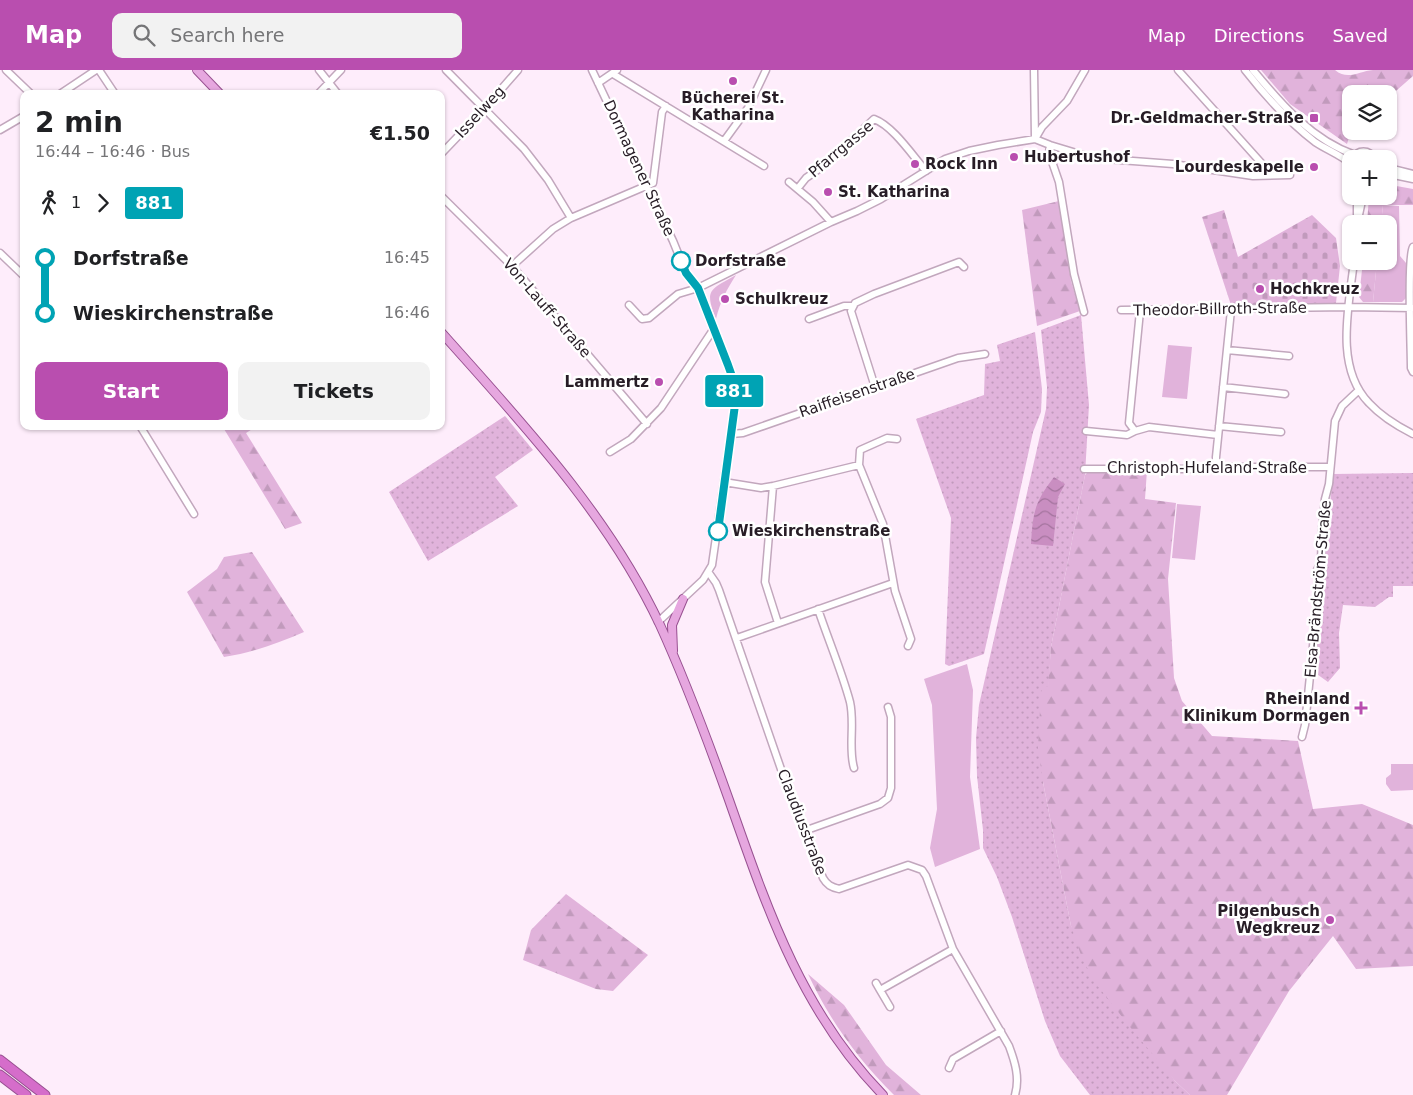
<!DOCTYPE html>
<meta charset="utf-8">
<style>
body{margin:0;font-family:"DejaVu Sans",sans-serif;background:#f2f2f2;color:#202124;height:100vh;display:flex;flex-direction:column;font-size:19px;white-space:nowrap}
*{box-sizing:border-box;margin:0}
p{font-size:16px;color:#757577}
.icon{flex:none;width:28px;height:28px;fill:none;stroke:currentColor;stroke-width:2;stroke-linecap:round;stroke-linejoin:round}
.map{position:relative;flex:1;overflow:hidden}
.details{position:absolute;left:20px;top:20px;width:425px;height:340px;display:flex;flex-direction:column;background:#fff;border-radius:10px;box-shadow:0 1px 4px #0004}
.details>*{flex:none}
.badge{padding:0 10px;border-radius:4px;font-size:18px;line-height:32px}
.controls{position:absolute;left:1342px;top:15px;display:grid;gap:10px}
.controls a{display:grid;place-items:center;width:55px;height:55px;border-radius:10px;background:#fff;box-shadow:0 1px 4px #0004;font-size:25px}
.map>.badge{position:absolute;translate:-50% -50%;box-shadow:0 0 0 2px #fff}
.legs{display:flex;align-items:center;gap:8px;height:55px;padding:0 15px;font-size:16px}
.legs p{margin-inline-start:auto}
.headline{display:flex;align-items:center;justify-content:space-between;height:85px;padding:0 15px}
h1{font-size:28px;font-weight:600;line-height:38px}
.button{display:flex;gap:10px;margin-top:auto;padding:10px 15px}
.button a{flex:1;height:58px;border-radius:10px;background:#b94eaf;color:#fff;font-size:20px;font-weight:600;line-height:58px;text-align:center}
.button a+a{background:#f2f2f2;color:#202124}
ul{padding:0 15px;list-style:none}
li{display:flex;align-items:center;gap:18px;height:55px;font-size:19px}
li i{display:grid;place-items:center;width:8px;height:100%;margin:0 6px;background:currentColor}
li i::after{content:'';width:12px;height:12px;margin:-6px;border:4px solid;border-radius:50%;background:#fff}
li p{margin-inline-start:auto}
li:first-child i{background:linear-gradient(#0000 50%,currentColor 0)}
li:last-child i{background:linear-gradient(currentColor 50%,#0000 0)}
header{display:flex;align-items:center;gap:30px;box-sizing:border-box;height:70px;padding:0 25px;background:#b94eaf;color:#fff}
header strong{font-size:24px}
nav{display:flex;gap:28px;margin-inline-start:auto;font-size:18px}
.search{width:350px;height:45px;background:#f2f2f2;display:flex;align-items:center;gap:12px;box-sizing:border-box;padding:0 18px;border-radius:10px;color:#757577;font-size:19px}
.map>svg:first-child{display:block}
.grass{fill:url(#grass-dots)}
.forest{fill:url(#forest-firs)}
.cemetery{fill:url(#cemetery-stones)}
.green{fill:#e1b3db}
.water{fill:url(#water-waves)}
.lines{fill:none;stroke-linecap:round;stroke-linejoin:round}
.minor-casing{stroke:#c2a7bd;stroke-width:9}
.major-casing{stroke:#985191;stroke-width:10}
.highway-casing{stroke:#985191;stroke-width:11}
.minor{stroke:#fff;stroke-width:6}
.major{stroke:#e6a7df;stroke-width:8}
.highway{stroke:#d56dca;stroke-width:9}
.line-1-casing{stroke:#fff;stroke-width:11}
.line-1{stroke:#00a3b4;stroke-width:8}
.poi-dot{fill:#b94eaf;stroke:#fff;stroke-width:2}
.stop-1-dot{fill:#fff;stroke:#00a3b4;stroke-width:2.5}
.labels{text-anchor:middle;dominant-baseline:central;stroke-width:5;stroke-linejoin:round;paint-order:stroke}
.poi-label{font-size:15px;font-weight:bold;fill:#271d26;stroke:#fff;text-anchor:end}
.street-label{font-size:15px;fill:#271d26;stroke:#fff}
.stop-label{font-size:15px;font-weight:bold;fill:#271d26;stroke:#fff;text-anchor:start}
</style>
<header>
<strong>Map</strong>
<div class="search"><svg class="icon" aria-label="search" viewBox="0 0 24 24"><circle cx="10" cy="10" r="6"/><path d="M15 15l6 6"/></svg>Search here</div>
<nav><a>Map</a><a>Directions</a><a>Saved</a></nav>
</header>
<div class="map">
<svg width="1413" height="1025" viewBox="0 0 1413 1025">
<defs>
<pattern id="grass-dots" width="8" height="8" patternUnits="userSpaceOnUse" patternTransform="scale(1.25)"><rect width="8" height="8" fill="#e1b3db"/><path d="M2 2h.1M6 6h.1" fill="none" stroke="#c19abc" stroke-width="1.8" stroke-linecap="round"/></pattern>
<pattern id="forest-firs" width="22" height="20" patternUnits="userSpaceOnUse" patternTransform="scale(1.25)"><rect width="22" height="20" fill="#e1b3db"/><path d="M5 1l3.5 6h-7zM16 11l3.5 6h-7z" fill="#c19abc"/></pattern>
<pattern id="cemetery-stones" width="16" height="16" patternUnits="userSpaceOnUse" patternTransform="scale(1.25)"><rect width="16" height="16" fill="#e1b3db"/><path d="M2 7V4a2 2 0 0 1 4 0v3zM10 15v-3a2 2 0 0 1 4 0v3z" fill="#c19abc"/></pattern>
<pattern id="water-waves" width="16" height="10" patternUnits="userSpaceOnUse" patternTransform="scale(1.25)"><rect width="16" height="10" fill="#c98ec1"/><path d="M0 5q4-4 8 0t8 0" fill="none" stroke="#a3739d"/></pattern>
</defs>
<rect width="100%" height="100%" fill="#feedfb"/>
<path class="grass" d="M1081,245l8,90 -4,70 -34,172 -8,135 28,144 104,155 15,14h-100l-30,-39 -15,-35 -33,-104 -15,-40 -14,-29v-18l-6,-54 -1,-38 3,-33 67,-296 1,-22 -6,-57z
M1035,262l7,57 -1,23 -8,20 -49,222 -35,12 -4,-2 6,-146 -35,-99 68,-24 1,-31 15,-3 -3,-16z
M505,346l28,34 -38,27 23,29 -90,55 -39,-69z
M1413,403v113h-20v11h-4l-14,10 -32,-2 -4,28 1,35 -12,14 -14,-10 19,-198z"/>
<path class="forest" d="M1261,0h74c13,11 24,1 38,0 13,0 27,0 40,0v6l-24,21v-3h-38v37l-4,13 -57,-40z
M1391,115l22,4v16h-30l-2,19h-14l2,-28h20v-10z
M1059,131l12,80 9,30 -43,15 -15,-116z
M1363,191h14l-4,41h-10l-4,-5z
M228,356h29l-11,7 56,90 -17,6 -61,-100z
M1147,400l-2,29 31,4 -8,76 6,99 8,23 30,35 86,5 15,68 49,-5 51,21v141l-57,3 -23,-33 -44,55 -62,104h-37l-15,-14 -45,-54 -36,-46 -12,-23 -11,-32 -28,-144 -5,-34 3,-58 7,-4 3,-39 34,-172 4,-4z
M252,482l52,80c-26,11 -52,21 -80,25l-37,-65 30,-23 7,-12z
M566,824l82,61 -35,36 -17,-2 -73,-29 8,-30z
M808,904l36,31 42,60 35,30h-27c-37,-37 -64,-74 -86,-121z"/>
<path class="cemetery" d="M1224,140l14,47 74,-42 24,23 4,28 -4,37 -105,2 -29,-88z"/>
<path class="green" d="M1383,135l16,1 1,50 6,7 1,34 -5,5h-29l4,-41h12v-37h-8z
M736,205c-9,14 -16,27 -20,44 -12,-30 -6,-29 20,-44z
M1168,275l24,2 -5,52 -25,-2z
M1177,434l24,2 -6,54 -23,-2z
M967,594l6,26 -3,87 10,72 -45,18 -5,-19 7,-39 -5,-104 -8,-26z
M1391,694h22v26l-22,1 -5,-7v-6l5,-4z"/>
<path class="water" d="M1054,407l11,7 -7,13 -5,49 -22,-2c2,-31 3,-41 23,-67z"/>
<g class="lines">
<g class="minor-casing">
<path id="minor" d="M6,0l25,24
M99,0l16,24
M319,0l19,24
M446,0l78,79 24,31 23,38
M592,0l81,171 13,32 12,15 35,91 2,26 -23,160 -9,15 -45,42
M1034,0l1,68
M1178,0l86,96 1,9
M1245,0c21,27 43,51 70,72 12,8 26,13 36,22
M1253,0c28,34 59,70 102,85
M613,4l151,92
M598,13l19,-13
M60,24l36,-24
M318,24l23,-24
M0,60l24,-14
M1035,69l7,-12 25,-26 18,-31
M724,71l24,-33 18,-38
M1050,75l-1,8 10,29 15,92 10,38
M441,84l43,-45 34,-39
M1352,89c6,-10 17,-10 23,0
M1389,98l24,6
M1389,104l24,5
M789,112l24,20 18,20
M798,118l8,-10 20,-14 48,-45c19,7 38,36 52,52
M441,126l71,70 135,158
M1357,147v-21
M1357,154l6,-28
M1413,177c-6,9 -2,103 -2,121l2,4
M0,183l24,23
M1354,191c-5,45 -20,106 15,142 12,13 28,23 44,31
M512,196l41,-37 18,-11 82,-35 9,-71 4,-6
M629,235l13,14 7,-1 29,-24 20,-6 133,-66 26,-11 24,-12 64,-40 24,-8 29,-6 37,-6 15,6 43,13 80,6 80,12 37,-1
M1121,240l228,-3 64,1
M809,249l35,-13h8
M1227,280l62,6
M875,317l-24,-76 4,-8 19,-9 85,-32 5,5
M1223,317l62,7
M140,356l54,88
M1219,356l62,6
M1086,361l41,4 8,-4 14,-4 69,8
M1135,361l-6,-8 11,-112
M731,364l12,-1 215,-75 27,-4
M897,369l-10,-1 -27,12 -1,15 24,59 12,67 16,48 -3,7
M610,382l21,-13 30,-31 52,-78
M1221,397l-5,-6v-4l15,-147
M1084,399h122l15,-2h109
M724,412l37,6 12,-2 86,-21
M773,416l-8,96 13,41
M709,503l7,10 3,7 63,182 41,106c4,7 8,9 16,11l69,-24 14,5 4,6 27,73 56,97c6,16 11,32 6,49
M818,539c10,30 24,63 32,93 5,22 -2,46 4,66
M737,568l156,-55
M1302,667l3,-12 15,-148 -3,-7 4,-8 1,-32 3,-31 4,-15 6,-63 7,-15 17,-16
M804,761l76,-27 8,-6 3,-10v-71l-3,-10
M876,913l4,7
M890,937l-10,-17 73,-41
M949,998l4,-9 48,-28"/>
</g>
<g class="major-casing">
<path id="major" d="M197,0l23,24
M441,262c81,91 167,182 219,293 26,57 48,116 69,175 38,108 72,211 154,295
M673,581l-1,-26 11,-26"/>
</g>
<g class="highway-casing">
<path id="highway" d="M0,990l45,35
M0,1005l26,20"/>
</g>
<use href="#minor" class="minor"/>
<use href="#major" class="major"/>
<use href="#highway" class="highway"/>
</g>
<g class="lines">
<g class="line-1-casing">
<path id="line-1" d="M681,191l5,12 12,15 30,77 5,14 2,26 -17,126"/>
</g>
<use href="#line-1" class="line-1"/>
</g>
<g class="poi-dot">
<circle cx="733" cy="11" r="5"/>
<rect x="1309" y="43" width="10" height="10" rx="2.5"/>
<circle cx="1014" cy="87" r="5"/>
<circle cx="915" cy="94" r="5"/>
<circle cx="1314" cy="97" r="5"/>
<circle cx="828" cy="122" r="5"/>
<circle cx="1260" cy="219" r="5"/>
<circle cx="725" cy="229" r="5"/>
<circle cx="659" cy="312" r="5"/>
<path d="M1358.5 630.5h5v5h5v5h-5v5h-5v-5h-5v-5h5z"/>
<circle cx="1330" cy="850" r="5"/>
</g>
<g class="stop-1-dot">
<circle cx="681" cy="191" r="9"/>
<circle cx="718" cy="461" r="9"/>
</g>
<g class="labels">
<g class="poi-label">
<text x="733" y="28" text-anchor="middle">Bücherei St.<tspan x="733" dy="17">Katharina</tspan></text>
<text x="1304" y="48">Dr.-Geldmacher-Straße</text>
<text x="1024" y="87" text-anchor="start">Hubertushof</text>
<text x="925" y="94" text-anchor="start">Rock Inn</text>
<text x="1304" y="97">Lourdeskapelle</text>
<text x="838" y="122" text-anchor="start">St. Katharina</text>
<text x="1270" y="219" text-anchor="start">Hochkreuz</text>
<text x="735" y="229" text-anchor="start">Schulkreuz</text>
<text x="649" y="312">Lammertz</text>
<text x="1350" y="629">Rheinland<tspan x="1350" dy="17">Klinikum Dormagen</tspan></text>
<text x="1320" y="841">Pilgenbusch<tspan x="1320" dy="17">Wegkreuz</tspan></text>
</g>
<g class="street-label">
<text transform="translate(480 42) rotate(-47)">Isselweg</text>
<text transform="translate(841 79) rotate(-40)">Pfarrgasse</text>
<text transform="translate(639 98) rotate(65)">Dormagener Straße</text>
<text transform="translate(547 238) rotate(49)">Von-Lauff-Straße</text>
<text transform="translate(1220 239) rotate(-1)">Theodor-Billroth-Straße</text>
<text transform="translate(857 323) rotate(-19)">Raiffeisenstraße</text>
<text x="1207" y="398">Christoph-Hufeland-Straße</text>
<text transform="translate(1318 519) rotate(-85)">Elsa-Brändström-Straße</text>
<text transform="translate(802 752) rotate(69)">Claudiusstraße</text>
</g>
<g class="stop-label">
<text x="695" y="191">Dorfstraße</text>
<text x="732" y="461">Wieskirchenstraße</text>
</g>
</g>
</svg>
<div class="controls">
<a><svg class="icon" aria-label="layers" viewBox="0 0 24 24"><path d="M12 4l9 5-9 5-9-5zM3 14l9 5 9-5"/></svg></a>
<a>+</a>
<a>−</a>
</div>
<b class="badge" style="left:734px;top:321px;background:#00a3b4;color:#fff">881</b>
<section class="details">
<div class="headline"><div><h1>2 min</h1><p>16:44 – 16:46 · Bus</p></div><b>€1.50</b></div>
<div class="legs"><svg class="icon" aria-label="walk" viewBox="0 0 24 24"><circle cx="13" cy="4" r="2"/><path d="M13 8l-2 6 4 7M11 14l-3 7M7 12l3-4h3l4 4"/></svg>1<svg class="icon" aria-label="forward" viewBox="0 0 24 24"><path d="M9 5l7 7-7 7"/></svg><b class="badge" style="background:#00a3b4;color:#fff">881</b></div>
<ul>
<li><i style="color:#00a3b4"></i><b>Dorfstraße</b><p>16:45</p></li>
<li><i style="color:#00a3b4"></i><b>Wieskirchenstraße</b><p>16:46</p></li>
</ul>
<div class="button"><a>Start</a><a>Tickets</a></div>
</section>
</div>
